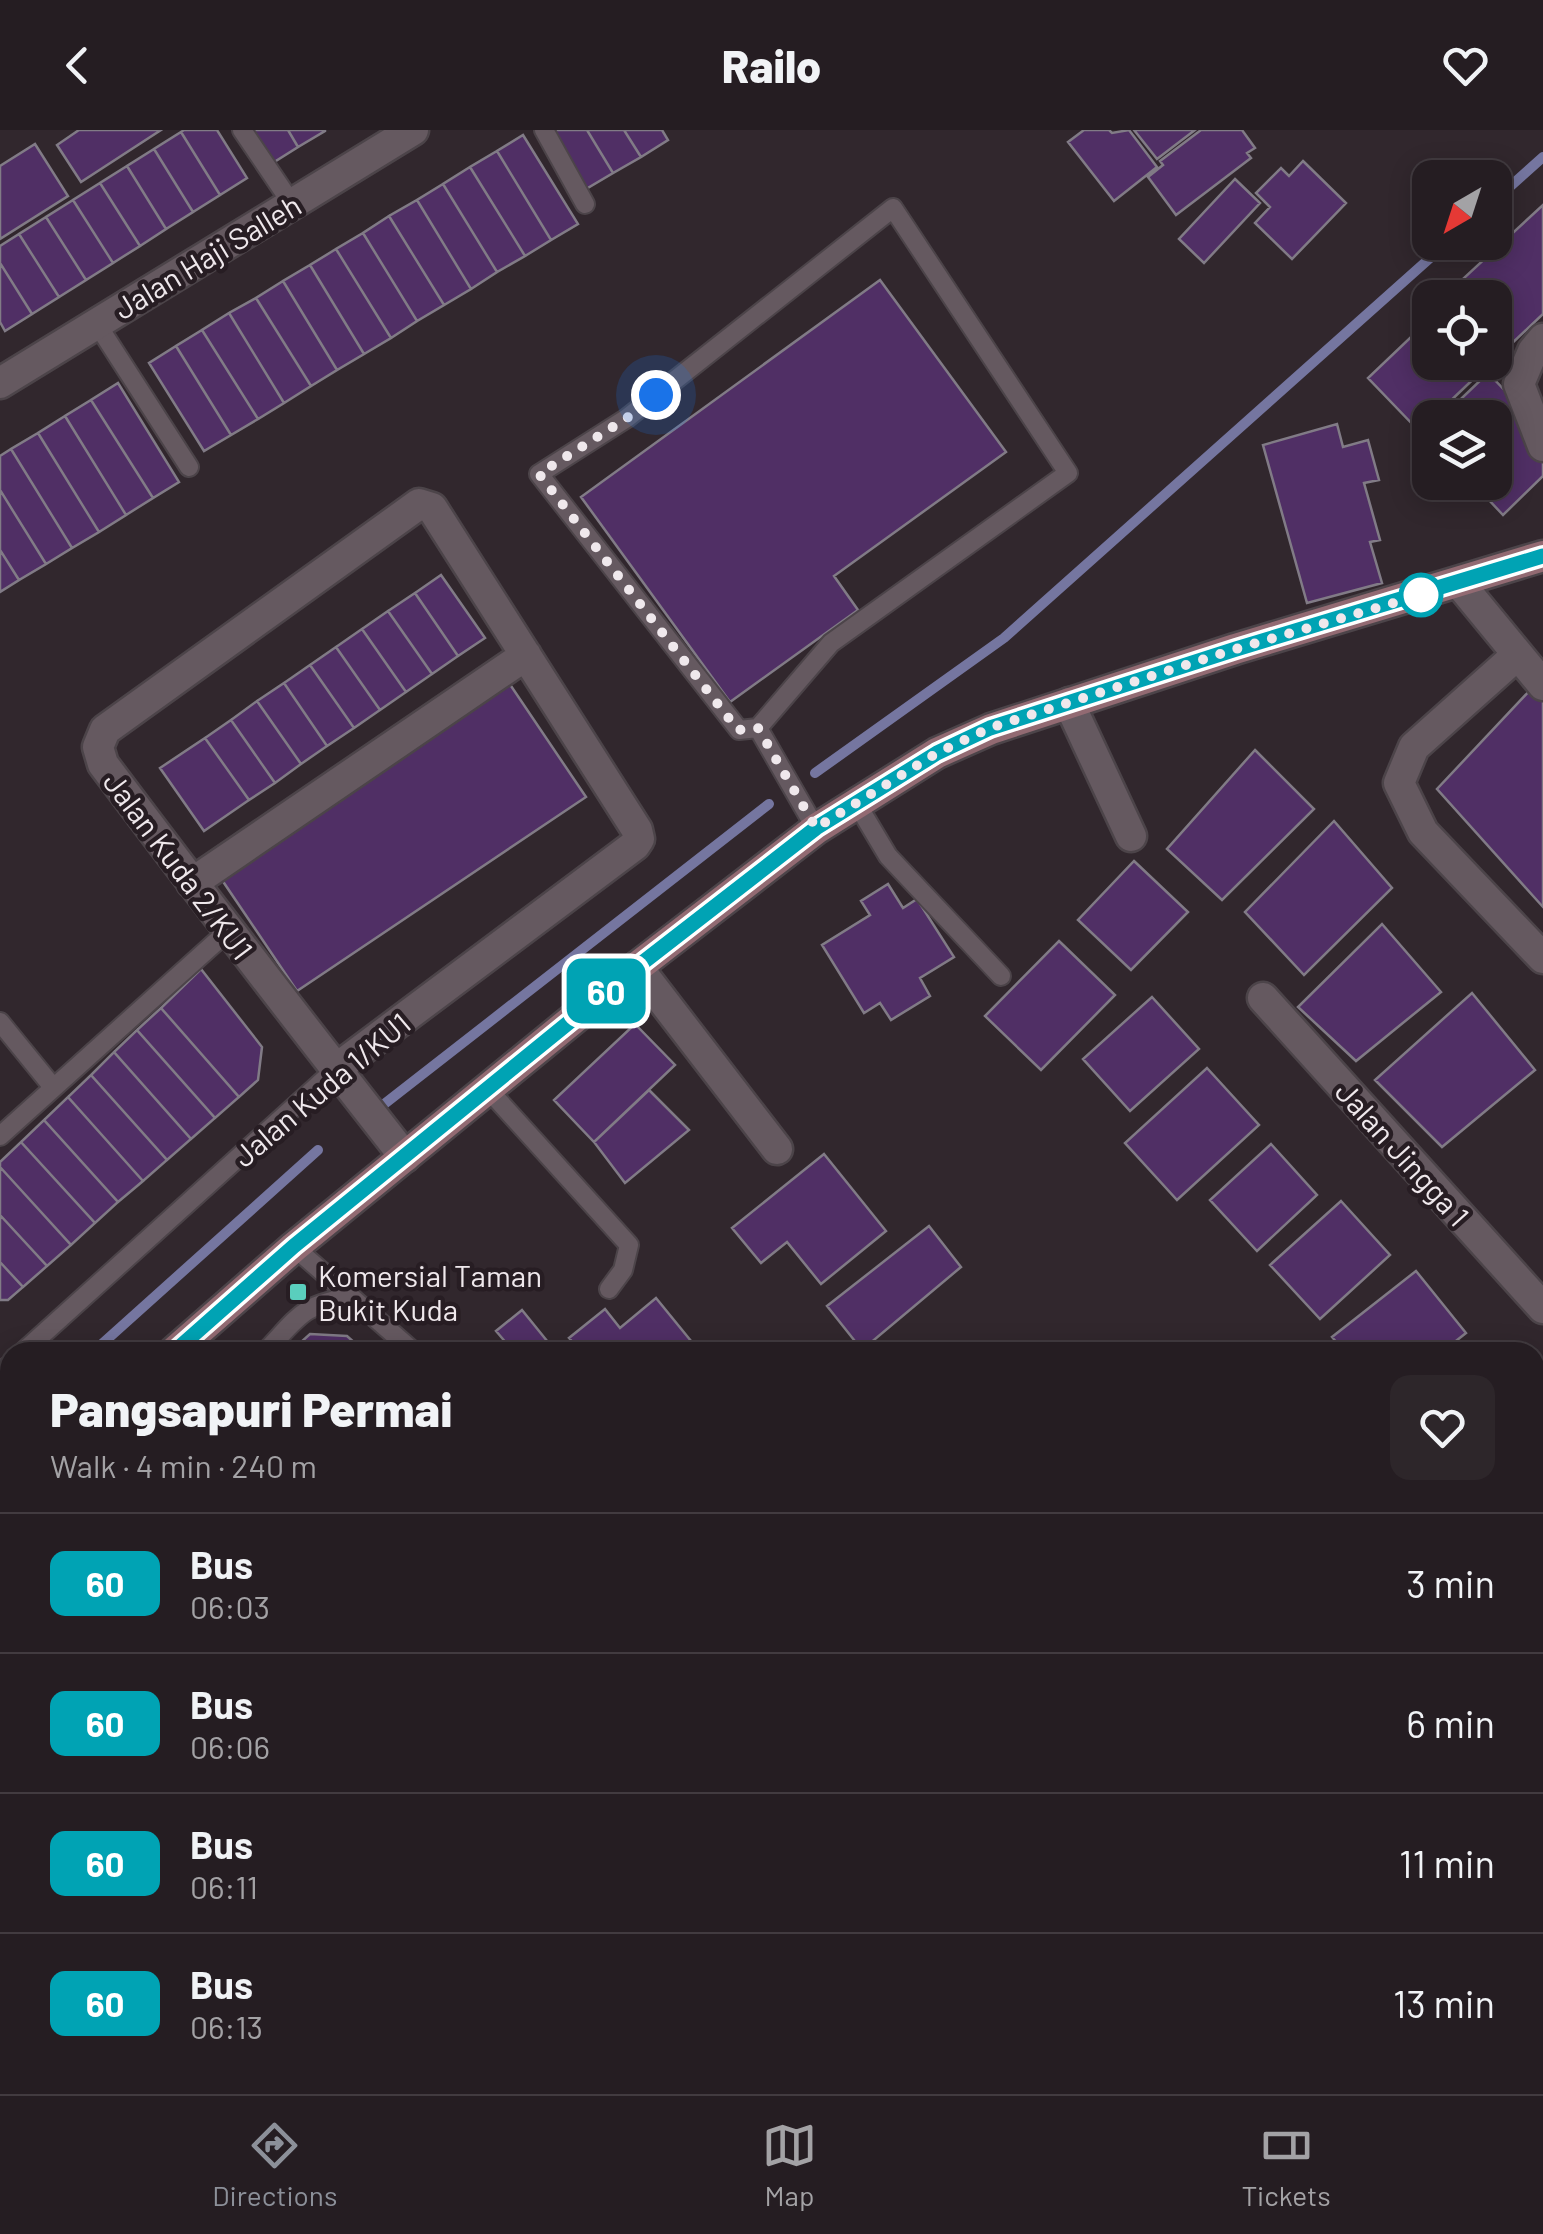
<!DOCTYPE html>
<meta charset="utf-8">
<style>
body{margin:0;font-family:Barlow,sans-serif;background:#2d262a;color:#f1f3f6;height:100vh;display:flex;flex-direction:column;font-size:38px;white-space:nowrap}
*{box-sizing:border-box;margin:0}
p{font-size:32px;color:#a3a2a5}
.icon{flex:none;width:55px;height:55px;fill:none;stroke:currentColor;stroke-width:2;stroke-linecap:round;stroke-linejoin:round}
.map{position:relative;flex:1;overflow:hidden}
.side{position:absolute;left:0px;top:1212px;width:1545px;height:752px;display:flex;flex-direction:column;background:#251d22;border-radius:30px 30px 0 0;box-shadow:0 5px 25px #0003,0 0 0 2px #423b40}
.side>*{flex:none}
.badge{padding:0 20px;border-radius:15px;font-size:35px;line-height:65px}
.needle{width:65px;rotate:219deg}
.tools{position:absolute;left:1412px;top:30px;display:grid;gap:20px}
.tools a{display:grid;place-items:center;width:100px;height:100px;border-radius:20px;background:#251d22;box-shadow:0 5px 25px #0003,0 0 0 2px #423b40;font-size:50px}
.you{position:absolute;width:50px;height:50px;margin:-25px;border:8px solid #fff;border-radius:50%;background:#1a73e8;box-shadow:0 0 0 15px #1a73e833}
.map>.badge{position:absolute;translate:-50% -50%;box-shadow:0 0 0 5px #fff}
.round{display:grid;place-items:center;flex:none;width:105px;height:105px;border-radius:20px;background:#2d262a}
.head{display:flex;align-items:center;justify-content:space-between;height:170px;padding:0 50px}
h1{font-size:48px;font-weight:800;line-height:75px}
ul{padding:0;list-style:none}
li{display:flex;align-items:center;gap:30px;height:140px;padding:0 50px;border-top:2px solid #423b40}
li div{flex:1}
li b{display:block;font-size:38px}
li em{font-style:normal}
li .badge{min-width:110px;font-weight:700;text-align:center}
header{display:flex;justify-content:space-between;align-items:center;height:130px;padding:0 50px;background:#251d22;font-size:45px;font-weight:800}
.dock{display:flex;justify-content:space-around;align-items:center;height:140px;border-top:2px solid #423b40;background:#251d22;font-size:28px;color:#a3a2a5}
.dock a{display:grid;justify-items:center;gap:5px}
.dock .on{color:#8c9099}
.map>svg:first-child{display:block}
.built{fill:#402f39}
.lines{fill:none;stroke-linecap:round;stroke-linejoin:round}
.stream{stroke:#7576a0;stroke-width:10}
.building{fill:#502f65;stroke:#817b86;stroke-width:2.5}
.lane-casing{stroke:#4c4449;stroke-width:22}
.street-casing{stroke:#4c4449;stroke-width:35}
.secondary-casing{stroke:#4c4449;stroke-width:35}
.primary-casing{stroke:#4c4449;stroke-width:35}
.lane{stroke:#655960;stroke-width:18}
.street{stroke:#655960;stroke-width:30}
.secondary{stroke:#926a72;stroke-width:30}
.primary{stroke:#c07a83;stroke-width:30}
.line-casing{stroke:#fff;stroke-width:22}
.line{stroke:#00a3b4;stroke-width:15}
.walk{stroke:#efe8ec;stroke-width:10;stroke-dasharray:0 18}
.stop-dot{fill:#fff;stroke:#00a3b4;stroke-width:5}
.poi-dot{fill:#5acebd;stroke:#271d23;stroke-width:4}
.labels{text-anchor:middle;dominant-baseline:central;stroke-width:9;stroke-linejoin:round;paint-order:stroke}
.street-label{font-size:30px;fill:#efe8ec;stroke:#271d23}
.poi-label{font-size:30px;fill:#efe8ec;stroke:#271d23;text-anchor:start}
</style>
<header><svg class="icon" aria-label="back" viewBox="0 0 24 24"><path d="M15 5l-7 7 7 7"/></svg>Railo<svg class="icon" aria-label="heart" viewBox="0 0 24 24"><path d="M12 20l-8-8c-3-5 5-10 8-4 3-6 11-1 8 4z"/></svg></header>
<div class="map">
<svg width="1543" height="1964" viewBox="0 0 1543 1964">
<rect width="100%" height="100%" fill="#31272d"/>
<path class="built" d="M200,1955h137l-9,9h-117z"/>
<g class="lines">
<path class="stream" d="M1495,70l48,-43
M815,643l189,-135 444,-396
M374,982l395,-308
M93,1222l225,-202
M0,1307l10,-9
M0,1520l10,10
M490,1955l10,9"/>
</g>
<path class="building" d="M79,0h82l-80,52 -24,-37z
M184,0h33l30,48 -27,17 -39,-63z
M250,0h38l10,17 -27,17z
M288,0h37v1l-27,16z
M550,0h37l26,43 -27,16z
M587,0h37l17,27 -28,16z
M624,0h38l6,10 -27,17z
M1084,0h25l3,3 17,-3 28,37 -43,34 -46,-59z
M1134,0h61l-38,29z
M1201,0h41l13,18 -8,5 4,5 -75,57 -28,-38 15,-12 -3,-4z
M181,2l39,63 -27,17 -39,-63z
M523,5l55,89 -27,16 -54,-89z
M35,14l33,52 -68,43v-73z
M154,19l39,63 -27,17 -39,-63z
M497,21l54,89 -26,16 -55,-89z
M1303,31l43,42 -54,56 -37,-36 15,-16 -14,-14 25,-25 8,8z
M127,36l39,63 -26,17 -40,-63z
M470,37l55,89 -28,16 -54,-88z
M1235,49l25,24 -56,60 -25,-24z
M100,53l40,63 -27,17 -40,-63z
M443,54l54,88 -26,17 -54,-89z
M73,70l40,63 -27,17 -40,-63z
M417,70l54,89 -27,16 -55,-89z
M1543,75v109l-37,35 -11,-12v-39h-37l-7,-8z
M389,86l55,89 -27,16 -54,-88z
M46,87l40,63 -27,17 -40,-63z
M363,103l54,88 -26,17 -55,-89z
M19,104l40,63 -27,17 -32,-51v-17z
M336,119l55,89 -27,16 -54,-89z
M0,133l32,51 -27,17 -5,-9z
M310,135l54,89 -27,16 -54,-89z
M880,150l126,172 -172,124 24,34 -128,92 -149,-205z
M283,151l54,89 -26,16 -55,-88z
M256,168l55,88 -27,17 -55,-90z
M229,183l55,90 -26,16 -56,-89z
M1430,189v43h54l3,4 -68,65 -51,-53z
M202,200l56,89 -27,16 -55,-89z
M176,216l55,89 -27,16 -55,-88z
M1488,243l55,57v46l-40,39 -31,-33h23v-64h-54z
M118,253l61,99 -26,16 -62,-98z
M91,270l62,98 -27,17 -61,-99z
M65,286l61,99 -27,17 -61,-99z
M1337,294l6,23 25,-7 11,40 -15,3 16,57 -10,2 12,41 -75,20 -44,-158z
M38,303l61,99 -27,16 -61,-99z
M11,319l61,99 -26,16 -46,-74v-34z
M0,360l46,74 -27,16 -19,-30z
M0,420l19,30 -19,12z
M441,445l44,63 -27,18 -43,-63z
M415,463l43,63 -26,18 -44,-63z
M388,481l44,63 -26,18 -44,-63z
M362,499l44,63 -26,18 -44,-63z
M336,517l44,63 -26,18 -44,-63z
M310,535l44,63 -27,18 -43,-63z
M284,553l43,63 -26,18 -44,-63z
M509,553l77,114 -289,194 -77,-114z
M1533,557l10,11v209l-106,-118z
M257,571l44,63 -26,19 -44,-63z
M231,590l44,63 -26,17 -44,-62z
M205,608l44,62 -45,31 -44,-63z
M1255,620l59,59 -92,91 -55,-51z
M1334,691l58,67 -88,87 -59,-63z
M1134,731l54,51 -57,58 -53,-50z
M888,754l15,24 14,-9 37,58 -34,21 10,18 -39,24 -11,-17 -16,10 -42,-68 48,-30 -9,-14z
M1382,794l59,68 -85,69 -58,-54z
M1059,811l56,54 -74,75 -56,-54z
M201,839l61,78 -4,33 -19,17 -78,-89z
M1472,863l63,77 -93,77 -67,-67z
M1152,867l47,52 -69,62 -47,-52z
M161,878l78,89 -24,21 -78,-88z
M635,894l40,41 -81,77 -40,-42z
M137,900l78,88 -24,21 -77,-87z
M114,922l77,87 -24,21 -76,-85z
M1207,938l52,57 -82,75 -52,-57z
M91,945l76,85 -24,21 -75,-84z
M649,960l40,40 -64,53 -31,-41z
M68,967l75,84 -25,21 -74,-82z
M44,990l74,82 -23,21 -74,-81z
M21,1012l74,81 -24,22 -71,-78v-5z
M1271,1014l46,51 -60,56 -47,-51z
M824,1024l62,77 -65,53 -34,-42 -26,21 -29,-35z
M0,1037l71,78 -24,21 -47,-51z
M1341,1071l49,54 -70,64 -50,-54z
M0,1085l47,51 -24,21 -23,-25z
M929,1096l32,41 -99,83 -35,-44z
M0,1132l23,25 -15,13h-8z
M1416,1141l50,62 -24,19h-97l-13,-15z
M656,1168l44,54h-118l-13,-14 36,-29 15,19z
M522,1180l34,42h-42l-18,-21z
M310,1204l37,2 18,16h-75z
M1535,1288l8,10v58l-8,6z
M1543,1392v86l-8,-9v-70z
M1543,1528v118l-3,3 -5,-5v-109z
M10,1611v49l-10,12v-49z
M10,1660v50l-10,12v-50z
M10,1710v49l-4,4 -6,-5v-36z
M0,1815l10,9v30l-10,11z
M10,1854v53l-10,11v-53z
M135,1955h28l9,9h-45z
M222,1955h42l-8,9h-23z
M800,1955h59l4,9h-52z
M921,1955h131l8,9h-132z"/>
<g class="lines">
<g class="lane-casing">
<path id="lane" d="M242,0l50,74
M544,0l41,74
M97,194l92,143
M758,598l-19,2 -200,-256 88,-56 266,-210 175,265 -237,170 -73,85 58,101
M857,674l31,52 113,120
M0,892l52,64
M486,957l143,158 -6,25 -14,19
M0,1006l228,-205
M294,1117l120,105
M23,1222l313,-283
M265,1222c32,-33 37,-49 86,-54
M0,1241l10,-6
M0,1793l10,9
M186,1955l10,9
M759,1955l10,9
M862,1955l1,9"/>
</g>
<g class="street-casing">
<path id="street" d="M1543,209l-10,12 -14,33 24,62
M0,253l413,-253
M1460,454l83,101
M1516,526l-102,91 -15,36 24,49 120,126
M1069,573l62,133
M192,753l334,-228
M637,837l140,182
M1263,868l280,310
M336,939l299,-224 4,-6 -2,-9 -205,-322 -13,-4 -314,226 -7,17 5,17c99,132 200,263 302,393
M0,1577l10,9
M1535,1706l8,10
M1535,1932l8,-5
M435,1955l10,9
M1301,1955l7,9
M45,1964l8,-9
M346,1964l8,-9
M1474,1964l17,-9"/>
</g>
<g class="secondary-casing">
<path id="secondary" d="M174,1222l120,-105 343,-280 179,-138 121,-76 54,-24 244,-80 308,-93
M0,1359l10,-9
M0,1413l10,-10"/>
</g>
<g class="primary-casing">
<path id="primary" d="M0,1433l10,9
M604,1955l11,9"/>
</g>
<use href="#lane" class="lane"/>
<use href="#street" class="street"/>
<use href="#secondary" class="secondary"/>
<use href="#primary" class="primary"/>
</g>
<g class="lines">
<g class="line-casing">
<path id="line" d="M174,1222l120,-106 343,-279 179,-139 121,-75 53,-25 246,-79 307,-93"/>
</g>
<use href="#line" class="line"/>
<path class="walk" d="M656,265l-29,23 -88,56 199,256 20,-2 58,100 121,-75 53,-25 246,-79 185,-54"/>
</g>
<circle class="stop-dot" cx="1421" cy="465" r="20"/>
<rect class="poi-dot" x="288" y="1152" width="20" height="20" rx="5"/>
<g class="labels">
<g class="street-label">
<text transform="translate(207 126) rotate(-31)">Jalan Haji Salleh</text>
<text transform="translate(179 735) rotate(53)">Jalan Kuda 2/KU1</text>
<text transform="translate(321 959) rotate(-40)">Jalan Kuda 1/KU1</text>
<text transform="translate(1403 1023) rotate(48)">Jalan Jingga 1</text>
</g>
<g class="poi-label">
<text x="318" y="1145">Komersial Taman<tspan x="318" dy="34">Bukit Kuda</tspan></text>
</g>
</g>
</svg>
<div class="tools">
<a><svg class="needle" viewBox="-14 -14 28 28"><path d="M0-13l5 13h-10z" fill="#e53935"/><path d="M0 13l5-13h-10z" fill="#a3a2a5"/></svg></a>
<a><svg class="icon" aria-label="locate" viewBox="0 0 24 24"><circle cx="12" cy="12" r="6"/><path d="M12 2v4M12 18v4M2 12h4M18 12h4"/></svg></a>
<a><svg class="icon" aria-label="layers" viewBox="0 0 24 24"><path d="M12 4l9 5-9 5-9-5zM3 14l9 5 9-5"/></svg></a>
</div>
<div class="you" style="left:656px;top:265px"></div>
<b class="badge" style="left:606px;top:861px;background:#00a3b4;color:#fff">60</b>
<section class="side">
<div class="head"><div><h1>Pangsapuri Permai</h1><p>Walk · 4 min · 240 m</p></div><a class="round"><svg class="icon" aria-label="heart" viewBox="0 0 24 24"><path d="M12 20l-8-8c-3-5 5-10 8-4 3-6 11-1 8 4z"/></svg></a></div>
<ul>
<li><span class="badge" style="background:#00a3b4;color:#fff">60</span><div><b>Bus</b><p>06:03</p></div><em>3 min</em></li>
<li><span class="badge" style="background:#00a3b4;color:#fff">60</span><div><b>Bus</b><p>06:06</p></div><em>6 min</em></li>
<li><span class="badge" style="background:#00a3b4;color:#fff">60</span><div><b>Bus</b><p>06:11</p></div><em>11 min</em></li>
<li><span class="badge" style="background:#00a3b4;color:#fff">60</span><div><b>Bus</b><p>06:13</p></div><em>13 min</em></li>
</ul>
</section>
</div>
<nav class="dock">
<a class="on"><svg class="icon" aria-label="directions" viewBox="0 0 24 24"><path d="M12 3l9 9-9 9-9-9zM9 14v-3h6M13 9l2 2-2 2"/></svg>Directions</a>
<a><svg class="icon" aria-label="map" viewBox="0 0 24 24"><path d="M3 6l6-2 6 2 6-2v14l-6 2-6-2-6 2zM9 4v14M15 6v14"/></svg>Map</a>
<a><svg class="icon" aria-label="tickets" viewBox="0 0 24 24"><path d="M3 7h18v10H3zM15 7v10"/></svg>Tickets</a>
</nav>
